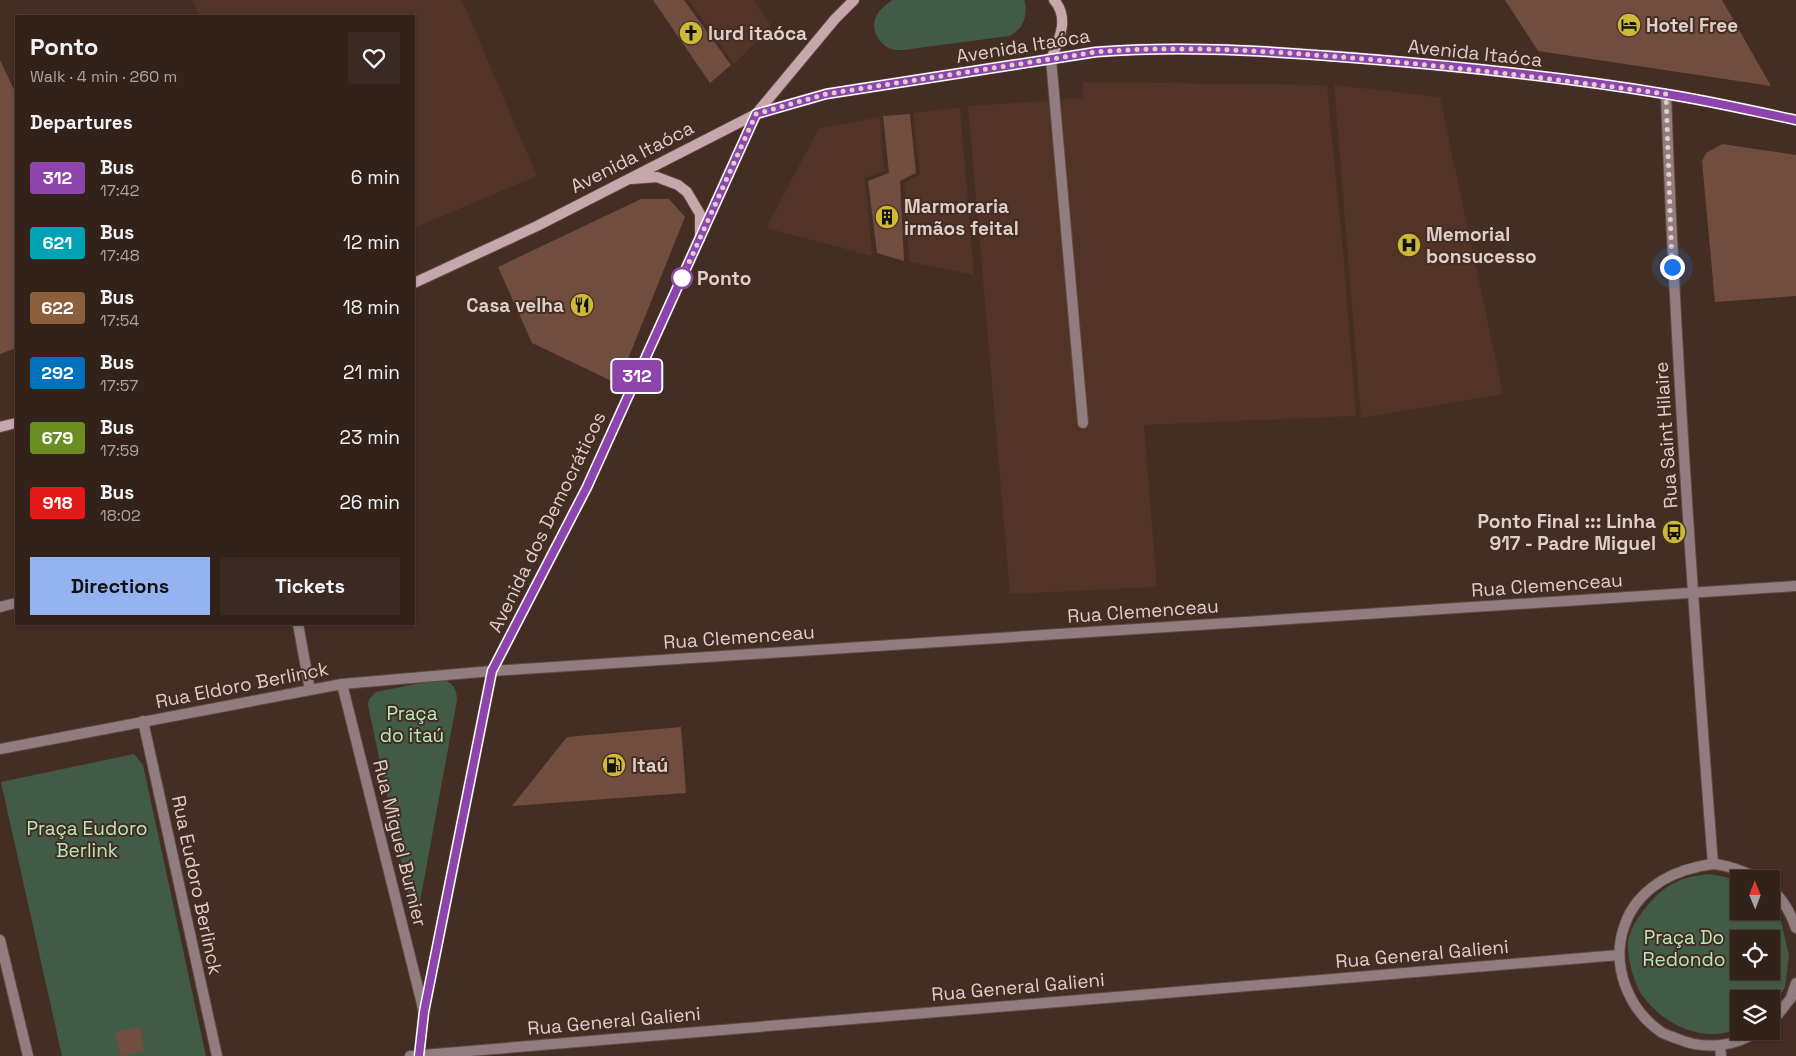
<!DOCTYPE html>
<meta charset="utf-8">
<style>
body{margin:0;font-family:"Space Grotesk",sans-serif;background:#3b2a23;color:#f1f3f6;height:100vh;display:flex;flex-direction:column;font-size:19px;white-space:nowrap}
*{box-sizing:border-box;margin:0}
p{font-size:16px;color:#a9a4a2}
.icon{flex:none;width:28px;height:28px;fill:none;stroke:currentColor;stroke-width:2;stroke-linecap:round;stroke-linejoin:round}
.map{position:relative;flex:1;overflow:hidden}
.panel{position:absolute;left:15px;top:15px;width:400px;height:610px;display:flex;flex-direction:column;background:#33221a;border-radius:0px;box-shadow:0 1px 4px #0004,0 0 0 1px #4e3f39}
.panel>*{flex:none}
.badge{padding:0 10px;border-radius:4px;font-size:18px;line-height:32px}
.needle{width:32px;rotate:359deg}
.tools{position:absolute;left:1730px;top:870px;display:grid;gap:10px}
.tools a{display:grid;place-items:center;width:50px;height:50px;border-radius:0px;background:#33221a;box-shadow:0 1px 4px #0004,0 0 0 1px #4e3f39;font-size:25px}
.you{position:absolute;width:25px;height:25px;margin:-12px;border:4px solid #fff;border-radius:50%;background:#1a73e8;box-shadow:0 0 0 8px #1a73e833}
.map>.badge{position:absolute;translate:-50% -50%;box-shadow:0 0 0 2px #fff}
h2{padding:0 15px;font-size:19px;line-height:45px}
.round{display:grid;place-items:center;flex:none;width:52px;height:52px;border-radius:0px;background:#3b2a23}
.head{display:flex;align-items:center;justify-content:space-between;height:85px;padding:0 15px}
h1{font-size:24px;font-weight:700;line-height:38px}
.action{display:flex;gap:10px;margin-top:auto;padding:10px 15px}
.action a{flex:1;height:58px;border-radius:0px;background:#95b2f1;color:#111;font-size:20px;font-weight:700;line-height:58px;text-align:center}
.action a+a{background:#3b2a23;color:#f1f3f6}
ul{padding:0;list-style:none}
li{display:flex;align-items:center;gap:15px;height:65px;padding:0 15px}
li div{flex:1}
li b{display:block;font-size:19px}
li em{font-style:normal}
li .badge{min-width:55px;font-weight:700;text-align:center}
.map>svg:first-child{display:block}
.built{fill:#513327}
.green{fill:#425b46;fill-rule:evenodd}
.building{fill:#704d3f}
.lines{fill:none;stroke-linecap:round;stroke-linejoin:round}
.service-casing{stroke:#604a41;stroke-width:12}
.minor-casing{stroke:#604a41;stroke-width:12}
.tertiary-casing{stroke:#604a41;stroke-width:12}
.secondary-casing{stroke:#604a41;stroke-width:12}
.service{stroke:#917d80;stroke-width:10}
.minor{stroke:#917d80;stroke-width:10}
.tertiary{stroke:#917d80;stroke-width:10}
.secondary{stroke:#c6a7ab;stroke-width:10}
.line-casing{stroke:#fff;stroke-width:11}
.line{stroke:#8e44ad;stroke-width:8}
.walk{stroke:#decfc9;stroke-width:5;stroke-dasharray:0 9}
.stop-dot{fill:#fff;stroke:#8e44ad;stroke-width:2.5}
.labels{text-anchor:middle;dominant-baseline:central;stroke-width:4;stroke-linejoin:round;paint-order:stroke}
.poi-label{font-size:19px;font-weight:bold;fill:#decfc9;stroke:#442d23;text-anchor:start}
.street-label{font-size:19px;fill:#decfc9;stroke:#442d23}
.stop-label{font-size:19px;font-weight:bold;fill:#decfc9;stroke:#442d23;text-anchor:start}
.park-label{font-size:19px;fill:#b5eabc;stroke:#442d23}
</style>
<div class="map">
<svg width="1796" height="1056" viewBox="0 0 1796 1056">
<rect width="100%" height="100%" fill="#442d23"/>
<path class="built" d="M192,0h270l75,176 -123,52v-212h-215z
M688,0h66l18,26 -38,38z
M1083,82l244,3 16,166 13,165 -212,9 13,162 -147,7 -42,-488 114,-8z
M1334,85l106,12 63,297 -142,24z
M960,107l14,168 -65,-13 -5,-79 16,-9 -7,-61z
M880,117l4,54 -19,7 7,78 -106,-28 53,-100z"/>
<path class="green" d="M892,0h132c5,13 -1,31 -15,36l-106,14c-4,0 -8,0 -12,-1 -12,-4 -21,-20 -15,-32 3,-7 10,-12 16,-17z
M440,679c12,2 17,9 17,21l-40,218h-4l-45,-213 1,-6 7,-7z
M134,754l9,11 63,291h-144l-61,-274z
M1710,874l29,6v31h32v-3l10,13 8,34 -4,32 -14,22v-10h-32v30c-37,15 -78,-5 -99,-37 -3,-5 -5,-12 -7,-17 -3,-10 -6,-23 -5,-34 3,-14 11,-26 20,-36 18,-22 34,-28 62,-31zM1739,939h32v32h-32z"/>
<path class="building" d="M653,0h31l47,65 -21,18z
M1505,0h217l49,86 -233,-35z
M0,60l16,34v254l-16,6z
M910,114l6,59 -16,8 4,80 -27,-8 -9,-72 21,-8 -6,-57z
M1722,144l74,11v141l-81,6 -13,-141 4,-8z
M641,199h28l16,18 -67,167 -86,-41 -34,-76z
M681,727l5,66 -174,13 55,-69z
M140,1027l4,24 -24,5 -5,-24z"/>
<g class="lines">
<g class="service-casing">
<path id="service" d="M1051,59l32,364"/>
</g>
<g class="minor-casing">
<path id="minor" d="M1666,94c9,257 27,514 47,770
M0,607l16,-4
M298,624l12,66
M342,684l82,328
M143,721l74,335
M0,749l342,-65 150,-13 1304,-85
M0,940l28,116
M1720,1046l1,10"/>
</g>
<g class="tertiary-casing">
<path id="tertiary" d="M1771,889c12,10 20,25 25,39
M1771,1023l20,-25 5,-15
M1758,1031c-23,16 -54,19 -80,8 -5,-2 -12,-4 -17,-7 -33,-23 -50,-66 -37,-105 10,-32 40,-53 73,-60 5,-1 12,-3 18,-3 15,2 31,8 44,15
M410,1056l1209,-101
M419,1056l5,-44 68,-341 95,-184 169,-373"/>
</g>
<g class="secondary-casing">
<path id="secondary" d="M1051,59c8,-19 19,-41 3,-59
M756,114l79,-95 19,-19
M632,179l25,-2 21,8 9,7 13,22v25
M414,283l123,-57 219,-112 70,-20 270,-42c88,-7 175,-1 263,6 102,9 207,19 307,36 44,7 87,17 130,26
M0,427l16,-4"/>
</g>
<use href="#service" class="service"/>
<use href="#minor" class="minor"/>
<use href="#tertiary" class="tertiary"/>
<use href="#secondary" class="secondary"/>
</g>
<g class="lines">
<g class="line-casing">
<path id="line" d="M419,1056l5,-44 68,-341 95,-184 169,-373 70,-20 270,-42c86,-7 173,-1 259,6 104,8 209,19 311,36 44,7 87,17 130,26"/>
</g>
<use href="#line" class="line"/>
<path class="walk" d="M682,278l74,-164 70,-20 270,-42c86,-7 171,-1 257,6 105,9 209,22 313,36l6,173"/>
</g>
<defs>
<g id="hotel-disc" transform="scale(1.25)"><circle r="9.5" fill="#ceb837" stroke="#442d23"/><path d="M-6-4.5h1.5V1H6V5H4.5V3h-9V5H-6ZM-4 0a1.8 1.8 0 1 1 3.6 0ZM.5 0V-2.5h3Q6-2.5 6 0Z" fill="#111"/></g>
<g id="church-disc" transform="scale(1.25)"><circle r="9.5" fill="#ceb837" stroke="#442d23"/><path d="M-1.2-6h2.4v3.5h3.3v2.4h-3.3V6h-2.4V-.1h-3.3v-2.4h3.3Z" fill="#111"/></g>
<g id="building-disc" transform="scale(1.25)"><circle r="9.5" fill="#ceb837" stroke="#442d23"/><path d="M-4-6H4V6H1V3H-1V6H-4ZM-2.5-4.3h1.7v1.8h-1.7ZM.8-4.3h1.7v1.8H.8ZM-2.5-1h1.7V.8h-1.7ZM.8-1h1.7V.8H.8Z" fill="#111"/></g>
<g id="hospital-disc" transform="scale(1.25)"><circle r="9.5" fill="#ceb837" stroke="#442d23"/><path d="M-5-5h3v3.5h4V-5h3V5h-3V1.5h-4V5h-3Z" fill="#111"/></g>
<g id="restaurant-disc" transform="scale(1.25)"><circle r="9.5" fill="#ceb837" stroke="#442d23"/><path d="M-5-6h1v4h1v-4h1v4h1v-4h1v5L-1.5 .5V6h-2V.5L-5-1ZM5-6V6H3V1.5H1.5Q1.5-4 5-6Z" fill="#111"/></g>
<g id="bus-disc" transform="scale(1.25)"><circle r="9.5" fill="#ceb837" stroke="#442d23"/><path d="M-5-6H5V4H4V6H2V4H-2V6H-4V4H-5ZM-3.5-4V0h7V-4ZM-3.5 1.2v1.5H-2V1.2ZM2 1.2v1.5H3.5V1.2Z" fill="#111"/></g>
<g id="fuel-disc" transform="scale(1.25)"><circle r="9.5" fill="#ceb837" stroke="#442d23"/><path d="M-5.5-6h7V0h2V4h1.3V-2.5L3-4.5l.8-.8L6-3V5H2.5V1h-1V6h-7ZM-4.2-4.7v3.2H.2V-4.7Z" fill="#111"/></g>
</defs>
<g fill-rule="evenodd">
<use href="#hotel-disc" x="1629" y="25"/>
<use href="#church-disc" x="691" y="33"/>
<use href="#building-disc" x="887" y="217"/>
<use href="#hospital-disc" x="1409" y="245"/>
<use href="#restaurant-disc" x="582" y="305"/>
<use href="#bus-disc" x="1674" y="532"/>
<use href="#fuel-disc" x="614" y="765"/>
</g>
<circle class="stop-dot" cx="682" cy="278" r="10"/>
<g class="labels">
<g class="poi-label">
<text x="1646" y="25">Hotel Free</text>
<text x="708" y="33">Iurd itaóca</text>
<text x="904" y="206">Marmoraria<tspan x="904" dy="22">irmãos feital</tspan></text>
<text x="1426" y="234">Memorial<tspan x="1426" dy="22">bonsucesso</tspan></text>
<text x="564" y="305" text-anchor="end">Casa velha</text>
<text x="1656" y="521" text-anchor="end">Ponto Final ::: Linha<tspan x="1656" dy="22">917 - Padre Miguel</tspan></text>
<text x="632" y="765">Itaú</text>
</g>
<g class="street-label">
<text transform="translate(1023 46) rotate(-9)">Avenida Itaóca</text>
<text transform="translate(1475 53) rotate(6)">Avenida Itaóca</text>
<text transform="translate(632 157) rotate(-27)">Avenida Itaóca</text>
<text transform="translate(1666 435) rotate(-94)">Rua Saint Hilaire</text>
<text transform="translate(547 522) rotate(-64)">Avenida dos Democráticos</text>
<text transform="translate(1547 585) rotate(-4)">Rua Clemenceau</text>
<text transform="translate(1143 611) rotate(-4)">Rua Clemenceau</text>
<text transform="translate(739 637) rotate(-4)">Rua Clemenceau</text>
<text transform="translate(242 685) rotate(-11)">Rua Eldoro Berlinck</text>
<text transform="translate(400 843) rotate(76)">Rua Miguel Burnier</text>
<text transform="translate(197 885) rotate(78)">Rua Eudoro Berlinck</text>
<text transform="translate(1422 954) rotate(-5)">Rua General Galieni</text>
<text transform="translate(1018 987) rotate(-5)">Rua General Galieni</text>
<text transform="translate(614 1021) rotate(-5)">Rua General Galieni</text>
</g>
<g class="stop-label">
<text x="697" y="278">Ponto</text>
</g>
<g class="park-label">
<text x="412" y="713">Praça<tspan x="412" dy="22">do itaú</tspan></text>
<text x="87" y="828">Praça Eudoro<tspan x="87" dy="22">Berlink</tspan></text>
<text x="1684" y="937">Praça Do<tspan x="1684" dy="22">Redondo</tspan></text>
</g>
</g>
</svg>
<div class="tools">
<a><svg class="needle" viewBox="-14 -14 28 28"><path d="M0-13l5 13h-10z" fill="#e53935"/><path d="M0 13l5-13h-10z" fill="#a9a4a2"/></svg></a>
<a><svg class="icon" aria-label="locate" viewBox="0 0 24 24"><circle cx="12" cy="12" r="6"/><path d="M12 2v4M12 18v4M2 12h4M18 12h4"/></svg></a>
<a><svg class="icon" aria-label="layers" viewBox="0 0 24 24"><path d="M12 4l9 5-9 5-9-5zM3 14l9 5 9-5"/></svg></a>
</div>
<div class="you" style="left:1672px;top:267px"></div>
<b class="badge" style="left:637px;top:376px;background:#8e44ad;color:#fff">312</b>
<section class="panel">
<div class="head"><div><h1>Ponto</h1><p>Walk · 4 min · 260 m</p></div><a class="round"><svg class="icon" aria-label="heart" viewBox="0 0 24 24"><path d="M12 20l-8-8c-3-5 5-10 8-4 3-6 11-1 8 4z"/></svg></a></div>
<h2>Departures</h2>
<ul>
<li><span class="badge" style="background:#8e44ad;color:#fff">312</span><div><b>Bus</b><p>17:42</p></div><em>6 min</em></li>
<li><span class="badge" style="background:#00a3b4;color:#fff">621</span><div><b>Bus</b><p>17:48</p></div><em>12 min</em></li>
<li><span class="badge" style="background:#8b5e3c;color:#fff">622</span><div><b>Bus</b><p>17:54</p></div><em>18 min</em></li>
<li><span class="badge" style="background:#0072bc;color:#fff">292</span><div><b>Bus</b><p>17:57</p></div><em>21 min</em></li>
<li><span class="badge" style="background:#6b8e23;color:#fff">679</span><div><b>Bus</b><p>17:59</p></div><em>23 min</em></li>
<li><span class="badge" style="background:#e31919;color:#fff">918</span><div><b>Bus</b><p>18:02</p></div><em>26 min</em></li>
</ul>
<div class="action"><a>Directions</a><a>Tickets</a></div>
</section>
</div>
